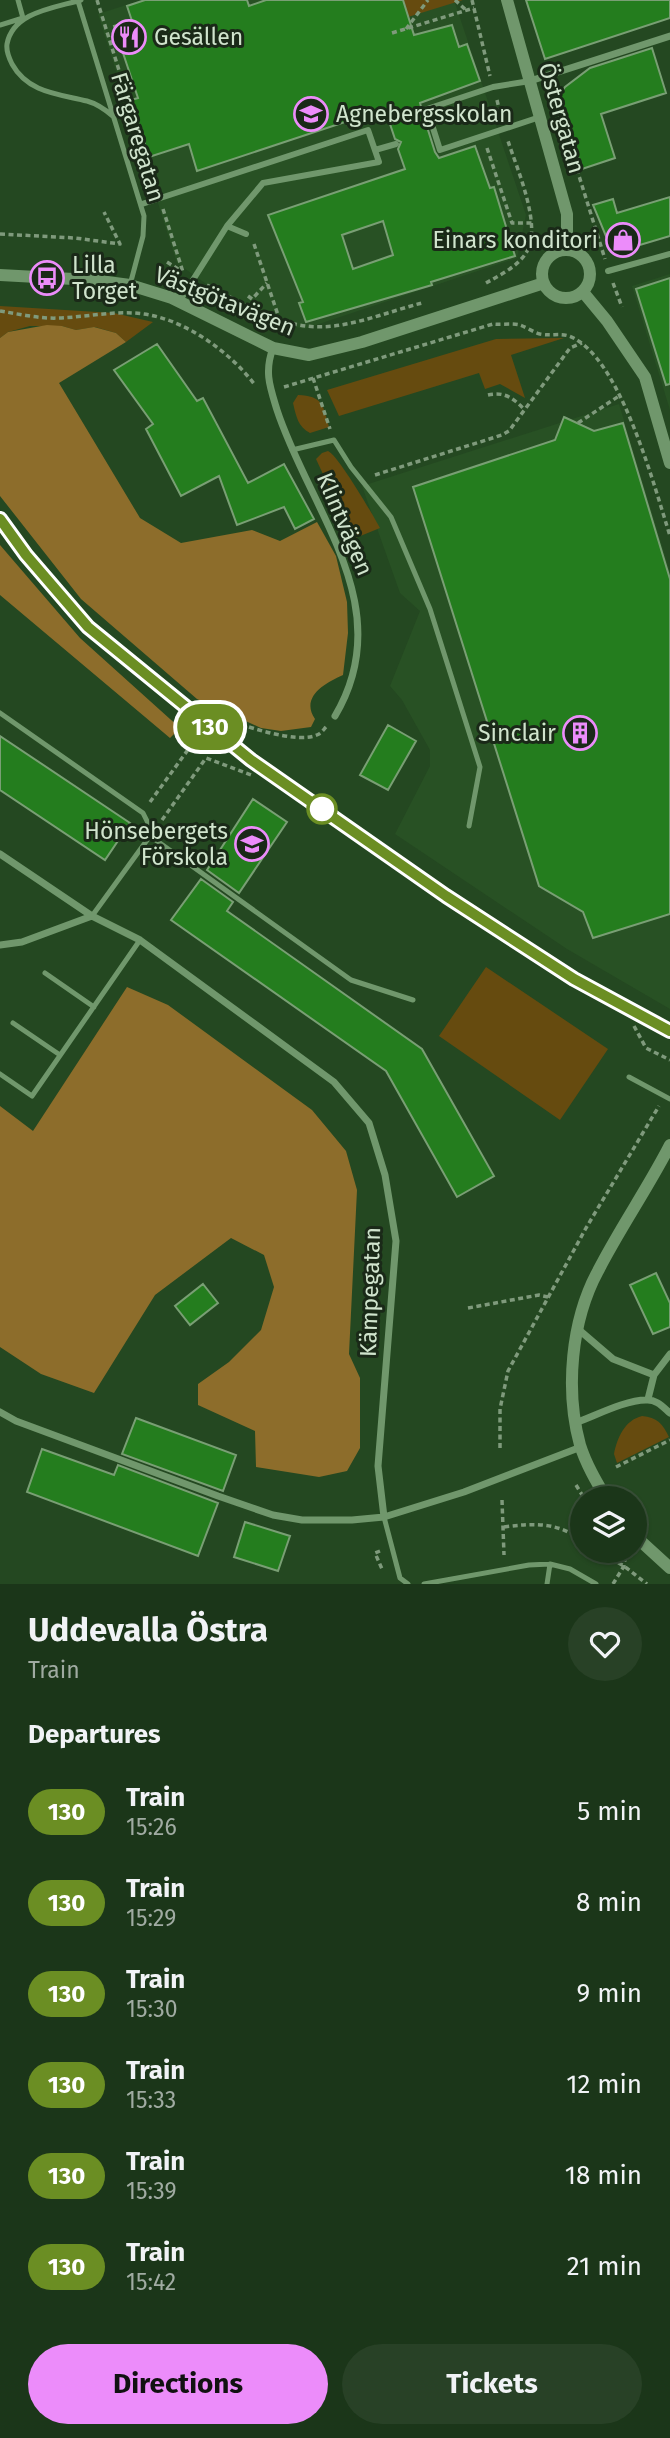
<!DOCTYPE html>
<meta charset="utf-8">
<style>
body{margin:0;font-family:"Fira Sans",sans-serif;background:#284126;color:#f1f3f6;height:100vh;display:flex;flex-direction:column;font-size:26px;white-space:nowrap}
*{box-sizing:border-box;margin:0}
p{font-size:23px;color:#a0aba2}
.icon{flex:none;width:38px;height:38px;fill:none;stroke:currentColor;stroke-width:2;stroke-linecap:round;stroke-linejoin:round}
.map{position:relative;height:1584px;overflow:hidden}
.sheet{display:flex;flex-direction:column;background:#1b3619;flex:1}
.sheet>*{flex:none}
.badge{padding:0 14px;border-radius:23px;font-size:24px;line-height:46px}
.tools{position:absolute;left:570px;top:1486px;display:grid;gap:14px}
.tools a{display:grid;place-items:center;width:77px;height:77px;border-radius:50%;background:#1b3619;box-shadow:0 2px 5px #0004,0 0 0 2px #395038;font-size:35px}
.map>.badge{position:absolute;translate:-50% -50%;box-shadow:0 0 0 4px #fff}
h2{padding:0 28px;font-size:26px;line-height:63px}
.round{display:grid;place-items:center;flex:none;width:74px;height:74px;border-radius:37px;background:#284126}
.head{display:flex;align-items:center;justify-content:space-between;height:119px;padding:0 28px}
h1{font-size:33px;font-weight:700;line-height:52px}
.button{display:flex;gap:14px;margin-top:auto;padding:14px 28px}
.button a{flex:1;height:80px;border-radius:42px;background:#ec8cfa;color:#111;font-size:28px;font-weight:700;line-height:80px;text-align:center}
.button a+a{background:#284126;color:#f1f3f6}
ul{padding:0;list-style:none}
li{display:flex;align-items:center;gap:21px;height:91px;padding:0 28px}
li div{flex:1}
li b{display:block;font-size:26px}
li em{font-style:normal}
li .badge{min-width:77px;font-weight:700;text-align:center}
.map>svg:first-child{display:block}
.built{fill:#285124}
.green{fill:#664b0f}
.forest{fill:#8d6d2b}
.building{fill:#247d1e;stroke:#799f74;stroke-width:2;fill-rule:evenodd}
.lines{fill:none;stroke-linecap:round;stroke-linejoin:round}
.path{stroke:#7f9a7c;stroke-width:3.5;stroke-dasharray:5 3.5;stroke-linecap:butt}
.service{stroke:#70976c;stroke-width:5}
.pedestrian{stroke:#70976c;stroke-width:6}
.minor{stroke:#70976c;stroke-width:7}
.tertiary{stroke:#70976c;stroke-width:12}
.rail{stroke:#728e6f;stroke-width:5;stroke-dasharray:10 5;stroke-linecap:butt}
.line-casing{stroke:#fff;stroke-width:16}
.line{stroke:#6b8e23;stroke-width:10}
.stop-dot{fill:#fff;stroke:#6b8e23;stroke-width:3.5}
.labels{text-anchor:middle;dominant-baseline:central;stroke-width:6;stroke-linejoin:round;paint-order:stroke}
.poi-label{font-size:23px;fill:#d0e4cd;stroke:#1a2918;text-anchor:start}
.street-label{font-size:23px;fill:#d0e4cd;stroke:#1a2918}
</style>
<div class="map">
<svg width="670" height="1584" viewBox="0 0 670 1584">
<rect width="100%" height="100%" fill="#244821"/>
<path class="built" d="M142,0h312l72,215 -9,43 -213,71 -36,-9 -52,-29 -39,-28 -79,-249z
M670,274v136l-38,-124z
M619,404l51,168v437l-103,-60 -172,-115 35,-68v-16l-28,-50 -12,-14 30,-75 -20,-18 -38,-107z"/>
<path class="green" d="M403,0h60l-55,17z
M0,306l114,7 39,9 -27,20 -10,-9 -21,-6 -19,3 -14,-4h-32l-22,6 -8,6z
M564,338l-53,17 14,43 -25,-14 -15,5 -6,-16 -140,43 -12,-26 169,-51z
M298,395c25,1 25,10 31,32l-19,6c-12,-6 -14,-17 -17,-30z
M328,451c10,4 45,64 52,77l-27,11 -37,-80 6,-6z
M486,967l122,82 -48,71 -121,-84z
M642,1416c15,1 21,8 27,21l-52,26 -3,-9c3,-16 11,-34 28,-38z"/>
<path class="forest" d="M47,325l15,1 14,4 18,-3 22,6 10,9 -67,41 81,135 41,25 71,-13 28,11 37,-19 19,34 11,46 1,31 -5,42c-18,8 -43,22 -28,44l-4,8 -30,4 -20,-3 -64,-29 -116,-100 -81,-103v-158l8,-6z
M0,545l80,93 100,90 -10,10 -170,-143z
M127,987l41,18 144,105 34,41 11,39 -8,164 11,24v70l-13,23 -28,6 -63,-10 -1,-36 -57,-26v-21l31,-22 32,-32 13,-43 -10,-32 -33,-17 -76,57 -61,98 -53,-19 -41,-27v-241l33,25z"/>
<path class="building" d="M145,0h102l2,6 17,-6h137l11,35 38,-10 7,22 8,-3 13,37 -60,22 2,8 13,41 4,6 36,-12 15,42 4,-1 21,69 -84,26 1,3 -126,37 -7,-19 4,-1 -35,-87 137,-46 -7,-20 3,-7 -6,-3 -9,-27 -16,6 -1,-4 -172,57 -8,-27 -40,13 -18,-57 7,-2 -24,-72 18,-5 -5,-15zM383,221l10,34 -40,14 -11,-34z
M526,0h144v18l-125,41z
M652,48l14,45 -65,21 14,44 -33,11 -22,-67 1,-9 4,-6 25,-19z
M670,197v39l-57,17 -20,-48 20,-6 4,14z
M670,278v106l-4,1 -30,-96z
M157,344l40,57 6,-3 45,85 36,-19 30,55 -19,10 -11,-22 -47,18 -18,-49 -38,20 -35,-67 7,-5 -39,-54z
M564,417l30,14 29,-8 47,156v335l-77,24 -10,-26 -44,-26 -126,-399 142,-47z
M388,725l28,16 -28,49 -28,-15z
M0,736l130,87 -25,37 -105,-70z
M253,799l34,23 -48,71 -32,-23z
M201,879l32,23 -6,9 195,138 72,127 -37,21 -71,-126 -215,-151z
M656,1273l14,30v24l-17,7 -23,-49z
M203,1284l15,19 -28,22 -15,-19z
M136,1418l100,37 -13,36 -101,-37z
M42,1449l72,26 4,-10 100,38 -20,53 -171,-64z
M245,1522l45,14 -12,35 -44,-14z"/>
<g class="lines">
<path class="path" d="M97,0l58,185
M455,0l11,10
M472,0l18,76
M406,29l22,-29
M392,33l82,-25
M554,96l51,163
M497,100l4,17
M487,148l25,75h21
M163,209l20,63
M0,234l75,4 45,6 -16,-32
M254,244l25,74
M167,262l14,9
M486,283c14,-8 31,-16 40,-30 17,-26 -9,-84 -18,-112
M613,283l9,24
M207,285c30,15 64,37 99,41 38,5 80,-14 116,-23
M248,296l4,3 15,-16
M0,311c19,3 40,8 59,7 28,-1 57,-8 85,-4 42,6 86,38 111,71
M313,378l17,51
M284,387l209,-63c8,1 18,-1 27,1 6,2 13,7 20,9 16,3 24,-4 40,8 44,31 74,143 90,194
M488,395c17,-4 26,4 37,15
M578,423l41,-27
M375,475l127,-40 7,-4 61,-83 12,-5
M217,716c22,8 81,30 102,18 3,-2 5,-5 8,-8
M150,802l40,-55
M162,820l44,-62 48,18
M634,1026l12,22 24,12
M468,1308l71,-13 9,2
M500,1448v-39l8,-38 78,-143 73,-122
M616,1467l54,-27
M576,1485l8,13
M502,1500l2,55
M504,1527c30,-4 54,-5 79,14
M596,1550l28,16 23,18
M380,1551l-5,2 7,16
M613,1584l11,-18 1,-7 -5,-9"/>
<path class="service" d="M81,0c-27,8 -68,12 -74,44 -1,7 2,14 5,20 16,29 47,30 75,37 11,3 19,9 27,16
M78,1l66,215 -1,20 -13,49
M0,25l23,-7 -5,-18
M292,450l42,-10 17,27 40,50 39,92 50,158 -11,59
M0,713l143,100 7,14v9
M92,916l58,-80 201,144 62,20
M45,973l49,34
M13,1023l47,32
M0,1074l32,22 108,-156
M629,1077l41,22
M384,1517l16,61 8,6
M424,1584l105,-19 21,-1 20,5 26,15
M547,1584l3,-20"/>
<path class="pedestrian" d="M530,81l-37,6 -66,22 13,41 100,-33
M375,150l21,-6
M142,204l226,-74 11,32 -116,21 -36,43 -48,76
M227,226l19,8
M608,271l62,-17"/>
<path class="minor" d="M530,81l140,-45
M273,348c-9,24 -3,39 4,62 33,101 123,197 58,306
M0,854l92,62
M0,945l22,-3 70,-26 48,24 194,142 35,41 16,52 11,66 -18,225 6,51
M578,1329l35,30 41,16
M648,1399l6,-24 16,-21
M0,1412l16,9 202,75 55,19 29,5h50l32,-3 80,-25 117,-45
M575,1423c20,-7 50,-23 71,-23 10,-1 17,7 24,13"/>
<path class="tertiary" d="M507,0l60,214v35
M542 274a24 24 0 1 1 48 0a24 24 0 1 1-48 0Z
M0,275l92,5 38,5 42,13 101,50 36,7 53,-13 182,-59
M583,292l24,29 38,56 25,86
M606,1498c-10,-17 -20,-34 -26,-53 -15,-55 -9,-124 18,-174 22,-43 50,-83 72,-126
M635,1536l35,32"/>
<path class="rail" d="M0,518l26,37 62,72 163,133 195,136 128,83 96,51"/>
</g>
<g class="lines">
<g class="line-casing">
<path id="line" d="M0,519l26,36 62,72 163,133 195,136 128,83 96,52"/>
</g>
<use href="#line" class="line"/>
</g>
<defs>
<g id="restaurant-ring" transform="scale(1.75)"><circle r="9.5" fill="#1a2918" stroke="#ec8cfa" stroke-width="1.5"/><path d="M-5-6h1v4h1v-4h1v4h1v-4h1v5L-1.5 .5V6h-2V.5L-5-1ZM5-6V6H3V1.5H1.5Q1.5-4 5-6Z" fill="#ec8cfa"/></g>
<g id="school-ring" transform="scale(1.75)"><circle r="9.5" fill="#1a2918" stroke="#ec8cfa" stroke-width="1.5"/><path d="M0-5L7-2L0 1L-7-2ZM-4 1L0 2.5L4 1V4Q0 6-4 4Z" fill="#ec8cfa"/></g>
<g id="shop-ring" transform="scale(1.75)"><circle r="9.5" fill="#1a2918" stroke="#ec8cfa" stroke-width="1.5"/><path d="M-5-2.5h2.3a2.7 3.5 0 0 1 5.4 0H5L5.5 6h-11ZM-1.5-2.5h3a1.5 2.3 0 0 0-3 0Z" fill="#ec8cfa"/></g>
<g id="bus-ring" transform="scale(1.75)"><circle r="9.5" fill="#1a2918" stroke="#ec8cfa" stroke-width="1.5"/><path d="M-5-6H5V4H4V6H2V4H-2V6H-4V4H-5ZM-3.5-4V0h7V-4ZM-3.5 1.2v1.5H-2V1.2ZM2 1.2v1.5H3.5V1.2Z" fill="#ec8cfa"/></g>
<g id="building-ring" transform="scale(1.75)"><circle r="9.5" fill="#1a2918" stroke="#ec8cfa" stroke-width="1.5"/><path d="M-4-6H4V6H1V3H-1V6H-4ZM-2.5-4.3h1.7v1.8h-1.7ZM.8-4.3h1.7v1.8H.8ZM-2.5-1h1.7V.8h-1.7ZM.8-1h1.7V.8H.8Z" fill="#ec8cfa"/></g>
</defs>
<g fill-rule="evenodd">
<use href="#restaurant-ring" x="129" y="37"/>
<use href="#school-ring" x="311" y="114"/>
<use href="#shop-ring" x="623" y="240"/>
<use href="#bus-ring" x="47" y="278"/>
<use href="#building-ring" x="580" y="733"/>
<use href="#school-ring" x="252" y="844"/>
</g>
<circle class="stop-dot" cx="322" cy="809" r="14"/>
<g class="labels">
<g class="poi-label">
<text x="154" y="37">Gesällen</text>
<text x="336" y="114">Agnebergsskolan</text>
<text x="598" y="240" text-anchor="end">Einars konditori</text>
<text x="72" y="265">Lilla<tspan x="72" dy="26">Torget</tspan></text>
<text x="556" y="733" text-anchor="end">Sinclair</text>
<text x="228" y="831" text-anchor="end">Hönsebergets<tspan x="228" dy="26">Förskola</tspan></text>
</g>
<g class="street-label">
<text transform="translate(562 118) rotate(74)">Östergatan</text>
<text transform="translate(138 137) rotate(73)">Färgaregatan</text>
<text transform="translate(225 301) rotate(22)">Västgötavägen</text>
<text transform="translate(345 524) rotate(67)">Klintvägen</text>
<text transform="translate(370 1292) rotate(-88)">Kämpegatan</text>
</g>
</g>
</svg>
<div class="tools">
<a><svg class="icon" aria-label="layers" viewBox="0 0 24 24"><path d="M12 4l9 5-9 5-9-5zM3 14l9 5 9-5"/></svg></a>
</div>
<b class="badge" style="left:210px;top:727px;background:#6b8e23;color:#fff">130</b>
</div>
<section class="sheet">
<div class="head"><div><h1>Uddevalla Östra</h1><p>Train</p></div><a class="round"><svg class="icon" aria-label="heart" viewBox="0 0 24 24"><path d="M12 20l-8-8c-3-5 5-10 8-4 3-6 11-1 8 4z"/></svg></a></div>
<h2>Departures</h2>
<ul>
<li><span class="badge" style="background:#6b8e23;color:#fff">130</span><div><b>Train</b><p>15:26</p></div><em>5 min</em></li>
<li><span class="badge" style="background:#6b8e23;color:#fff">130</span><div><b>Train</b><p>15:29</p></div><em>8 min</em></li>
<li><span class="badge" style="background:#6b8e23;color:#fff">130</span><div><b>Train</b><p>15:30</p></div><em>9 min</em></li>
<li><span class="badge" style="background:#6b8e23;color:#fff">130</span><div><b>Train</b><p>15:33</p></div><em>12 min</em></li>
<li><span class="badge" style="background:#6b8e23;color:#fff">130</span><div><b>Train</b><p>15:39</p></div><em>18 min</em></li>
<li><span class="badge" style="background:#6b8e23;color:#fff">130</span><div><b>Train</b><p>15:42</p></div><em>21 min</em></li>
</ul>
<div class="button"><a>Directions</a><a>Tickets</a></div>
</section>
